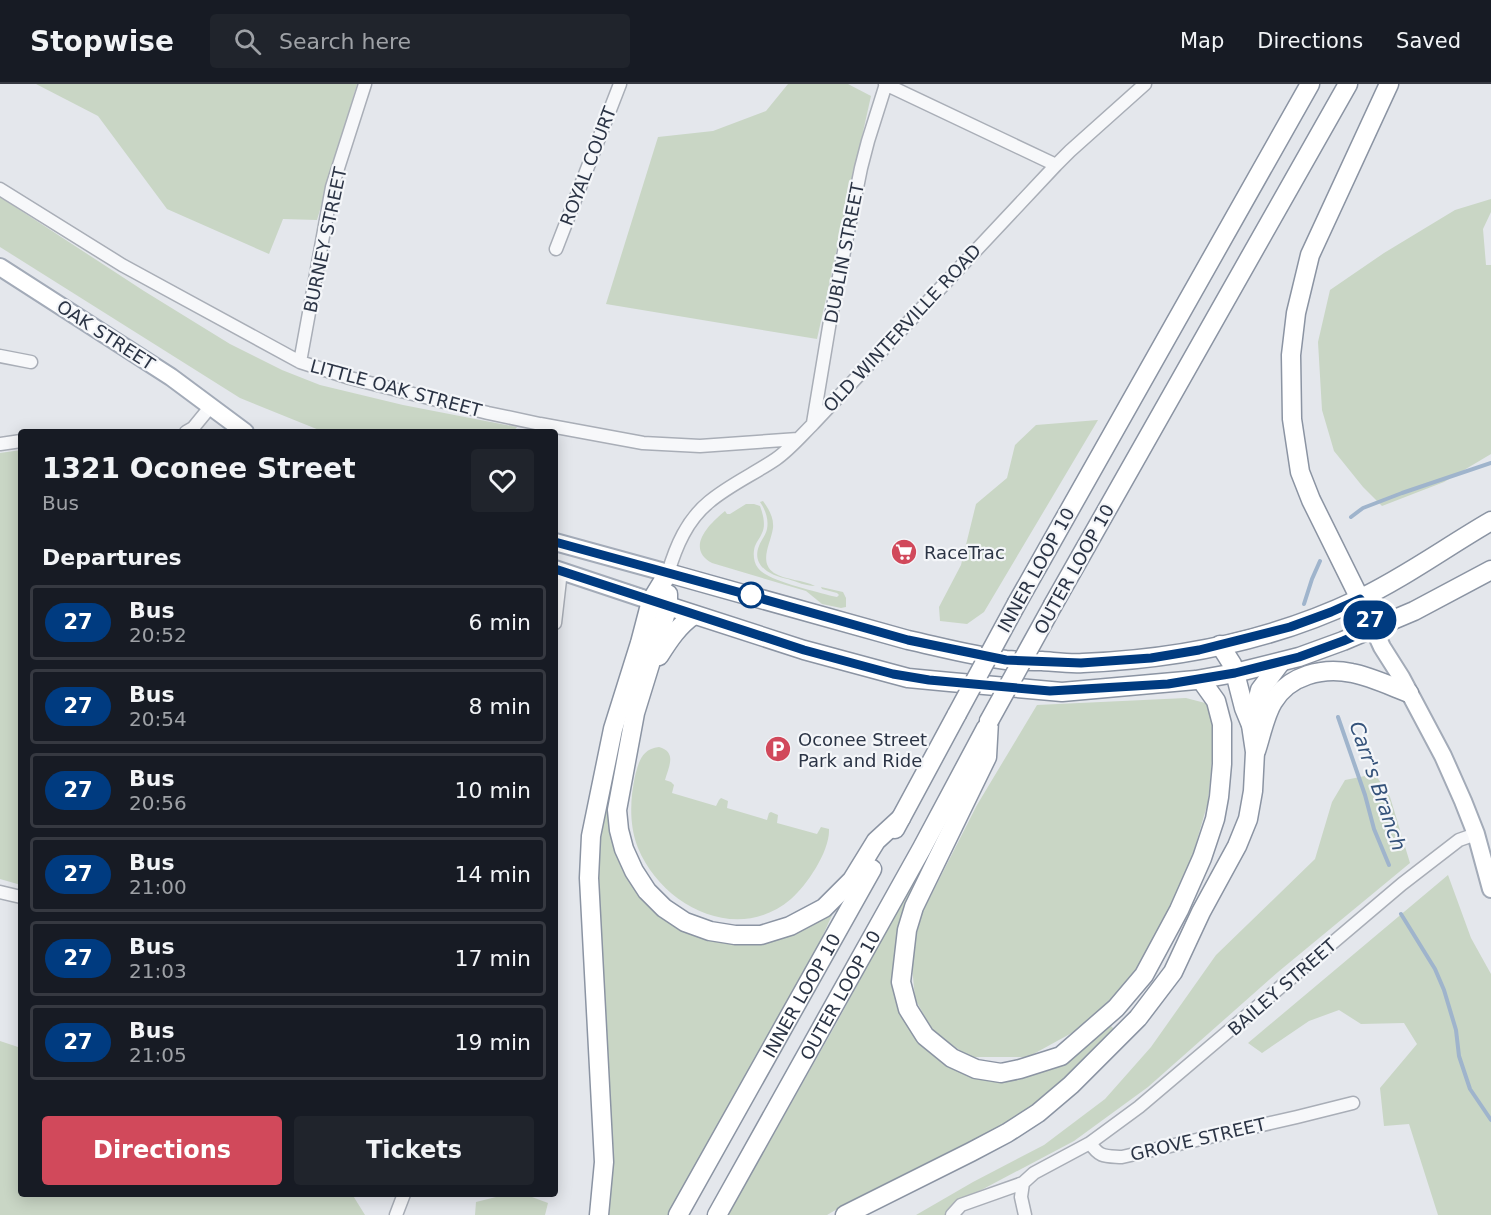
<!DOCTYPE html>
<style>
body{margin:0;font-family:"DejaVu Sans",sans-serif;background:#20242c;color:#f1f3f6;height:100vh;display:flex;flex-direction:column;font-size:22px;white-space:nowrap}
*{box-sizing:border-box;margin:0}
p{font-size:20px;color:#9ea1a6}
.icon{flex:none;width:33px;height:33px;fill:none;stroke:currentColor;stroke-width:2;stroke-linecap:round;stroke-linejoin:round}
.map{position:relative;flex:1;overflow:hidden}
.panel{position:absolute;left:18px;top:345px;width:540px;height:768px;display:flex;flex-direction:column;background:#171b24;border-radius:6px;box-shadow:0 3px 15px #0003}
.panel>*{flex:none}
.badge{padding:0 12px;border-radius:20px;font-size:21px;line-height:39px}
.map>.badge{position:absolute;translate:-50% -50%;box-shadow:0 0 0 3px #fff}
h2{padding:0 24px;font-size:22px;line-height:54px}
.round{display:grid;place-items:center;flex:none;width:63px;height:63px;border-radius:6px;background:#20242c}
.headline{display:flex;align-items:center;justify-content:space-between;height:102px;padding:0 24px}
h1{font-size:28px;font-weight:700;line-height:45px}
.primary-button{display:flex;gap:12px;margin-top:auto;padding:12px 24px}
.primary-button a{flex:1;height:69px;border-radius:6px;background:#d1495b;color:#fff;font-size:24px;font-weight:700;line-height:69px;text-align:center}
.primary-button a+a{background:#20242c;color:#f1f3f6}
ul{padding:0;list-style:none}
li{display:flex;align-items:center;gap:18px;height:75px;margin:0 12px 9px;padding:0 12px;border:3px solid #363941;border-radius:6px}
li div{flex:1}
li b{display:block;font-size:22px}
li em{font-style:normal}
li .badge{min-width:66px;font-weight:700;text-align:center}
header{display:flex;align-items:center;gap:36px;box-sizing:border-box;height:84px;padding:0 30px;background:#171b24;border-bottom:2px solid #363941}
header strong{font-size:28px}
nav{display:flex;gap:33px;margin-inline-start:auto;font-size:21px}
.search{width:420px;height:54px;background:#20242c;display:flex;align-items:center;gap:15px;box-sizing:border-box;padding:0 21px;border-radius:6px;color:#9ea1a6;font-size:22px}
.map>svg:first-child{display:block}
.green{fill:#c9d6c5}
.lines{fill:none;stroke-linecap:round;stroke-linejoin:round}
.stream{stroke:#9fb4cc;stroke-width:4}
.minor-casing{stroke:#a9aeb7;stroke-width:15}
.major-casing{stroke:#a3abb8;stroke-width:20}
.highway-casing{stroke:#8b94a3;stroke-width:21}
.minor{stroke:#f7f8fa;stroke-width:12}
.major{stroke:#fff;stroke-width:16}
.highway{stroke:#fff;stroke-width:18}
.highway-bridge-casing{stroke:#8b94a3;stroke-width:21;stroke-linecap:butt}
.highway-bridge{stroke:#fff;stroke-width:18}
.line-casing{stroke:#fff;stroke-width:14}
.line{stroke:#003b80;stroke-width:9}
.stop-dot{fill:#fff;stroke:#003b80;stroke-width:3}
.labels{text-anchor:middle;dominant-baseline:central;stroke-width:4.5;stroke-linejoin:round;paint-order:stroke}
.street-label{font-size:18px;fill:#2b3445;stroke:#f4f6f9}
.poi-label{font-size:18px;fill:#2b3445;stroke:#f4f6f9;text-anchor:start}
.water-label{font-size:20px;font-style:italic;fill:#34527a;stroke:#f4f6f9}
</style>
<header>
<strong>Stopwise</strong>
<div class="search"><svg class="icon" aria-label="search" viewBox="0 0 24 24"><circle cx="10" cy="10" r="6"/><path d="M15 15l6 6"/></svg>Search here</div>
<nav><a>Map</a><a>Directions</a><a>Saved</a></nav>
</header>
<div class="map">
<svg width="1491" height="1131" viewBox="0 0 1491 1131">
<rect width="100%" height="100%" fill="#e4e7ec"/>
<path class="green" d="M36,0h321l-40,136 -34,-1 -14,35 -102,-45 -69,-93z
M788,0h60l23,12 -54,243 -211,-35 52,-167 55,-6 53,-20z
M0,113l144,94 86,53 52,26 38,15 83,20 114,22 -4,5h-189l-84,-34 -240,-151z
M1491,115v13l-8,17 3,36h5v189l-47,28 -62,24 -19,-19 -29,-36 -12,-41 -4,-68 12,-52 54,-37 71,-43z
M1098,336l-114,192 -17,12 -27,-3 -1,-14 22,-42 15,-61 31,-26 8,-33 21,-20z
M21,366v435l-21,-6v-426z
M763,417c6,8 11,17 10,27 -2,15 -15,34 1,45 11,7 30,7 41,13 -9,0 -18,-4 -27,-7 -17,-3 -37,-13 -29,-33 2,-6 7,-11 8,-17 2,-10 -2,-20 -7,-27z
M746,420h8l6,2c3,8 6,19 2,27 -2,5 -5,8 -7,13 -2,6 -2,16 3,22 9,13 58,23 74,28l5,1 2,-2 -2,-2 -15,-4 -1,-2 22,5 3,6v9l-5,1 -19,-4 -16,-13 -94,-28c-27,-15 -3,-39 13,-52l2,3h3z
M1186,614l23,6 3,15v41l-4,42 -22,76 -56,102 -51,49 -51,28h-59l-36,-26 -18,-32 -4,-44 11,-42 55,-108 60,-100z
M659,663c18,5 10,19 6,33l6,2 3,3 -2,8 44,13 3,-6 2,-2 7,3 -1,7 40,12 2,-7 2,-1 7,3 -1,8 40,11 4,-7 8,2c1,22 -22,56 -38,70 -54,46 -129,7 -153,-51 -9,-23 -8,-48 -3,-72 4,-15 7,-27 24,-29z
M1375,690l15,23 20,66 -132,109 -130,115 -74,54 -121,64 -3,10h-34l57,-33 71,-37 61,-46 46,-52 65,-92 99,-96 17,-57 13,-22z
M602,716l9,1 47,110 83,32 87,-30 4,2 -16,36 -102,180 -44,84h-63l-13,-339z
M1448,791l23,63 20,36v241h-53l-29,-91 -25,2 -4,-38 37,-44 -13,-21 -43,1 -22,-14 -30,11 -47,32 -14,-10z
M912,800l6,2 -5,8 -18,55 -1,32 40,74 67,24 108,-55 7,7 -68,66 -35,24 -113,58 -61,29 -12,7h-99l108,-191z
M0,957l21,7v146h331l13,21h-365z
M508,1110h16l24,9 -3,12h-70l1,-13z"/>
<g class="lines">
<path class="stream" d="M1351,433l12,-9 39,-15 89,-30
M1304,520l8,-25 8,-18
M1338,633l27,78 9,34 15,36
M1401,830l34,55 9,21 12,40 3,26 11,33 21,31"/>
<g class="minor-casing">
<path id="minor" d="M885,0l171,81
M0,105l122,76 178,97 50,16 138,35 52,11 103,19 57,3 98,-7
M556,165l64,-165
M0,272l31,6
M300,278l32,-175 33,-103
M813,339l17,-102 31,-153 7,-27 18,-57
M186,348l7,-4 18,-22
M0,360l21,-3
M668,489c8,-27 19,-53 41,-71 20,-17 45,-28 67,-43 13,-9 25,-23 37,-35l243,-259 14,-14 75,-67
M555,539l6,-52
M0,808l21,5
M1090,1059c10,15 15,13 32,14l175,-40 56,-14
M1023,1099l-2,14 4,18
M396,1131l8,-21
M952,1131l9,-10 62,-22 11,-10 56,-30 49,-36 263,-223 57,-44 17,-6"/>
</g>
<g class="major-casing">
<path id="major" d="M0,183l171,110 74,55
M555,458l113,31
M555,485l96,32
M1360,515l22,48 19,30 42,79 20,45 13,33 15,55"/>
</g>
<g class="highway-casing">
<g id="highway">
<path d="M668,489l240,67c32,7 65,16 98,20 12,1 24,1 36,1 14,1 28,3 41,2 94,-4 190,-23 274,-63 47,-22 89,-53 134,-79"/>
<path d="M668,510v12l-33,107 -18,97 2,20 5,19 10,22 13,20 17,17 21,14 25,9 25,4h26l29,-9 34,-18 28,-28 24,-39 25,-23"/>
<path d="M1360,515l-49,-99 -11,-28 -8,-53 -1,-64 5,-42 14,-58 79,-171"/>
<path d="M651,517l17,5 136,44 89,24 15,4 42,4 112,10 134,-12 39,-7 64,-16 44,-16 71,-30 77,-41"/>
<path d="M1017,519l293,-519"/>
<path d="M1053,521l295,-521"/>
<path d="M659,572c10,-16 20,-31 35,-41"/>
<path d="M989,637l-2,36 -73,150 -7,23 -6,52 7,27 17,27 27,22 24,11 25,4 19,-4 41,-13 55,-48 28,-33 35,-65 23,-52 13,-39 4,-22 3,-33v-40l-6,-23 -15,-21"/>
<path d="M1251,641l9,-35 21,-28"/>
<path d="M1256,667c5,-15 9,-36 17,-49 16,-27 50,-35 79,-29 17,3 41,14 57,20"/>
<path d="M895,745l62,-115"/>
<path d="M599,1131l5,-53 -15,-284 2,-42 22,-107 27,-86 11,-42 17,-28"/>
<path id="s1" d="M678,1131l194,-346"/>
<path id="s2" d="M717,1131l205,-367 64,-120"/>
<path d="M845,1131l126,-63 36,-19 31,-20 33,-28 67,-67 35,-46 28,-60 36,-66 11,-27 5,-28 2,-39 -4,-27 -7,-17 -9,-35 -3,-9 -12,-19"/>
</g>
</g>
<use href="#minor" class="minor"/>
<use href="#major" class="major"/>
<use href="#highway" class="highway"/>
<g class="highway-bridge-casing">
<path id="highway-bridge" d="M957,630l60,-111
M989,637l64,-116"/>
</g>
<use href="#highway-bridge" class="highway-bridge"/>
</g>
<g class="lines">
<g class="line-casing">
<path id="line" d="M555,458l208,57 145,41 98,20 75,3 70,-5 48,-8 91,-23 41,-15 29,-13 14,29 -31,13 -44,16 -64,16 -67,11 -118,7 -121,-11 -36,-6 -89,-24 -249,-81"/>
</g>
<use href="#line" class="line"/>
</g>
<defs>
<g id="supermarket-disc" transform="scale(1.35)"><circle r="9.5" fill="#d1495b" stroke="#f4f6f9"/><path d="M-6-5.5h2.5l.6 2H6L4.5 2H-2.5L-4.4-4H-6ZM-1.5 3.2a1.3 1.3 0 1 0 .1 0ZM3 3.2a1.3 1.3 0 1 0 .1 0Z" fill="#fff"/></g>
<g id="parking-disc" transform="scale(1.35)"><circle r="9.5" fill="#d1495b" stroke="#f4f6f9"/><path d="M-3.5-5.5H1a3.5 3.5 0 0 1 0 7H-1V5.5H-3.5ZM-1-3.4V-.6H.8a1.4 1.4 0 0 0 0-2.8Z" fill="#fff"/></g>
</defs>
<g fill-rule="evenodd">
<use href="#supermarket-disc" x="904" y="468"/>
<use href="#parking-disc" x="778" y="665"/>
</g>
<circle class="stop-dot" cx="751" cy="511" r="12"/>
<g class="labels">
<g class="street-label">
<text transform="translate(588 82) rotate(-69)">ROYAL COURT</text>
<text transform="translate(325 156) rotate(-78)">BURNEY STREET</text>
<text transform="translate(844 169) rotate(-79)">DUBLIN STREET</text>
<text transform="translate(902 244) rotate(-47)">OLD WINTERVILLE ROAD</text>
<text transform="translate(106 251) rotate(33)">OAK STREET</text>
<text transform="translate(396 304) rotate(15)">LITTLE OAK STREET</text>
<text transform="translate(1074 485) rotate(-61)">OUTER LOOP 10</text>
<text transform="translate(1036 486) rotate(-61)">INNER LOOP 10</text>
<text transform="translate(1282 903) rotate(-41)">BAILEY STREET</text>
<text stroke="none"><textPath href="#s1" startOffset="252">INNER LOOP 10</textPath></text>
<text stroke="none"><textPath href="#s2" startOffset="252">OUTER LOOP 10</textPath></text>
<text transform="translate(1198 1055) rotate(-13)">GROVE STREET</text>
</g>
<g class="poi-label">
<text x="924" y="468">RaceTrac</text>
<text x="798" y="655">Oconee Street<tspan x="798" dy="21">Park and Ride</tspan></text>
</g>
<g class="water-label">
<text transform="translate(1378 702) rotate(71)">Carr's Branch</text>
</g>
</g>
</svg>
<b class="badge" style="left:1370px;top:536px;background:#003b80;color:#fff">27</b>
<section class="panel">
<div class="headline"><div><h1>1321 Oconee Street</h1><p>Bus</p></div><a class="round"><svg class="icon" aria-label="heart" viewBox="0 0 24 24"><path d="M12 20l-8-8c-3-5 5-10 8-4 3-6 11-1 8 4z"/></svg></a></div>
<h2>Departures</h2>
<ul>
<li><span class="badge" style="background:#003b80;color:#fff">27</span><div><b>Bus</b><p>20:52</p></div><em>6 min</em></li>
<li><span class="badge" style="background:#003b80;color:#fff">27</span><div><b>Bus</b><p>20:54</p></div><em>8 min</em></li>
<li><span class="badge" style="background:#003b80;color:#fff">27</span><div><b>Bus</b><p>20:56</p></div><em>10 min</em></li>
<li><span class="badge" style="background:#003b80;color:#fff">27</span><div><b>Bus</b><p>21:00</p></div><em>14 min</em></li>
<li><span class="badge" style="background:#003b80;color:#fff">27</span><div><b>Bus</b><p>21:03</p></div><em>17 min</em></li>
<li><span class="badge" style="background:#003b80;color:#fff">27</span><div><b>Bus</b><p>21:05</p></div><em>19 min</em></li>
</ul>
<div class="primary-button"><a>Directions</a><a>Tickets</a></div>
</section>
</div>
